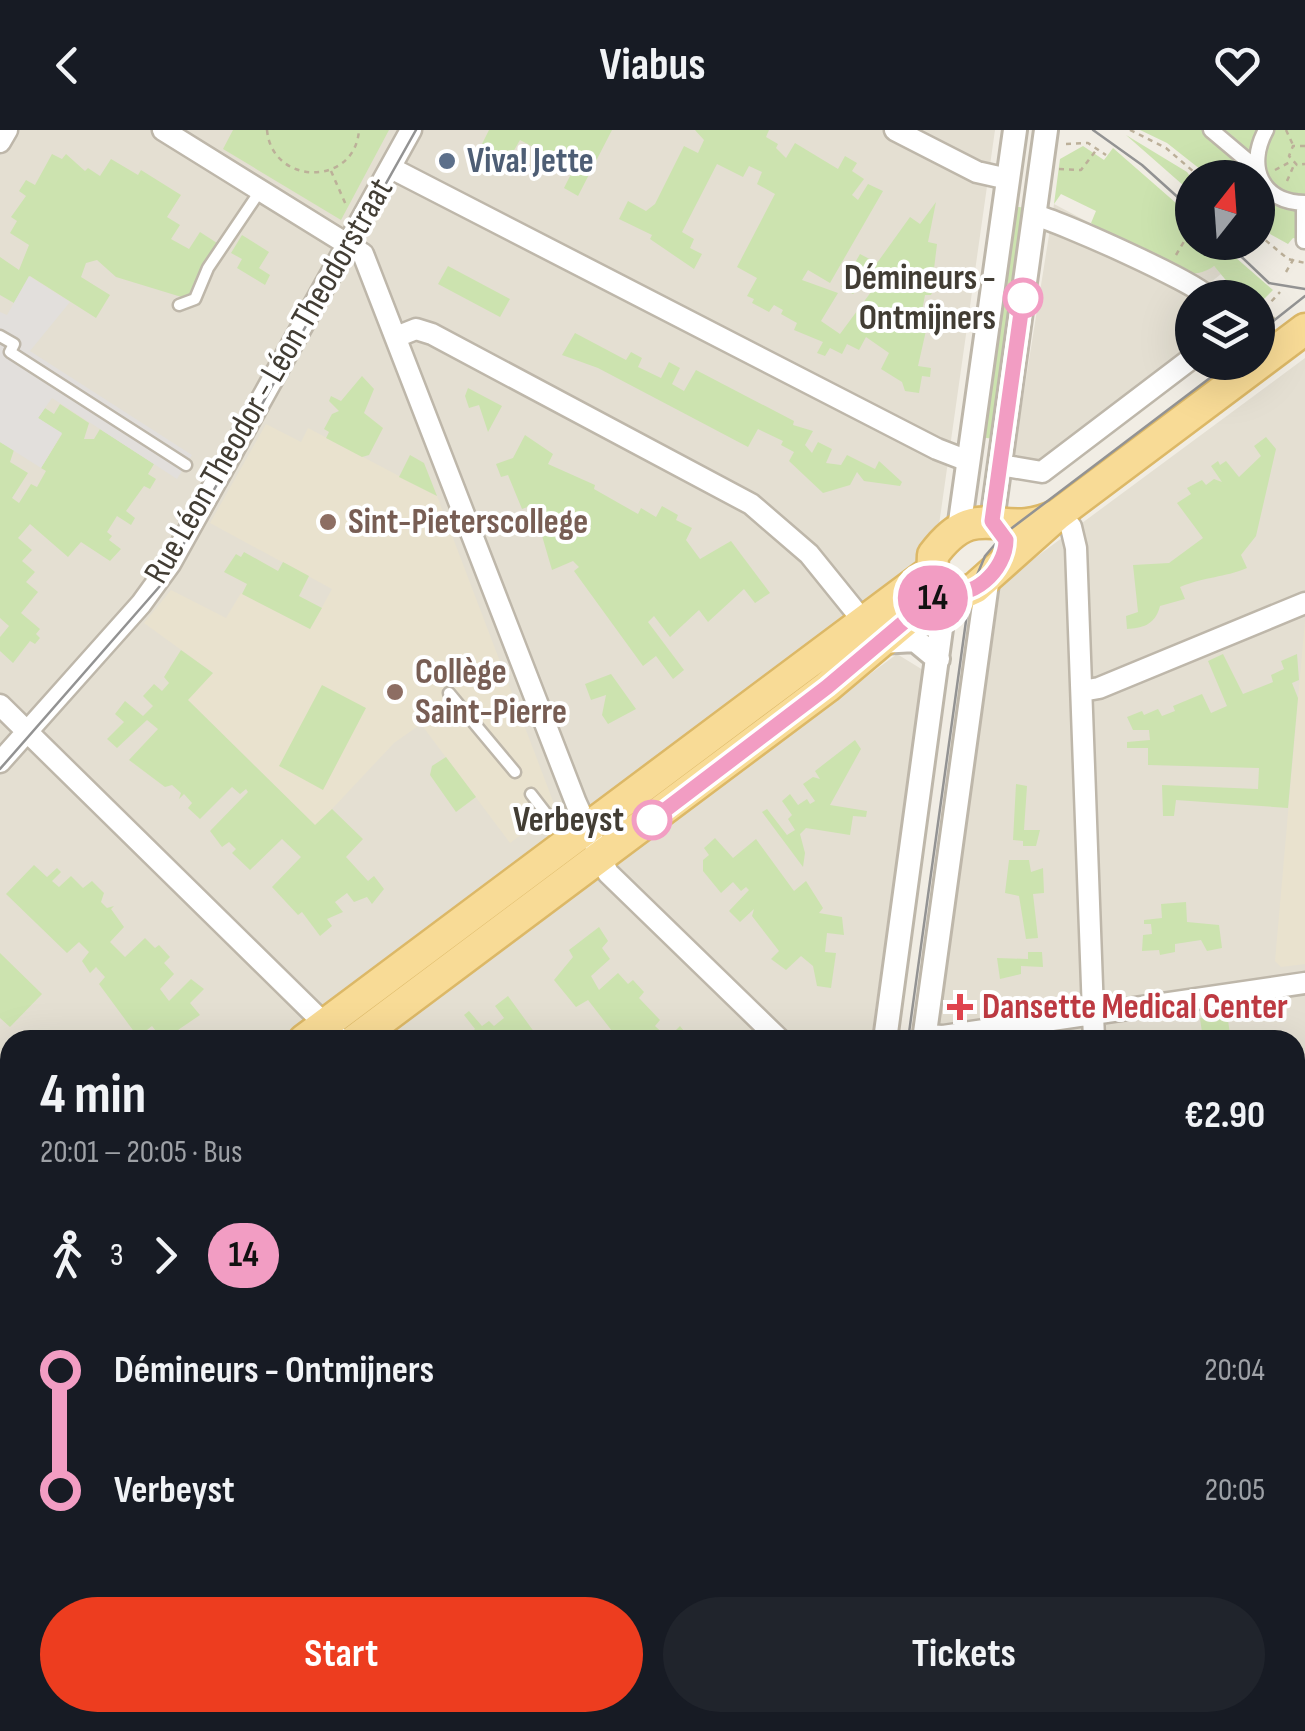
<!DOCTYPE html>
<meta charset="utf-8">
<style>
body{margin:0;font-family:"Sofia Sans Condensed",sans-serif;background:#20242c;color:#f1f3f6;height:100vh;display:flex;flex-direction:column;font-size:38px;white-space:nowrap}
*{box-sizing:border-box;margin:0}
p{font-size:32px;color:#9ea1a6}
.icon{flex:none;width:55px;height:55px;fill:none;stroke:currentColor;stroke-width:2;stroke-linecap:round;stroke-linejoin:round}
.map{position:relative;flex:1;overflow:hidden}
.drawer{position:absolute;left:0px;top:900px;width:1305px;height:702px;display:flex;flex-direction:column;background:#171b24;border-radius:30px 30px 0 0;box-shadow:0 10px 40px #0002}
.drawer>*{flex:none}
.badge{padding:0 20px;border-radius:32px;font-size:35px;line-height:65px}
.needle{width:65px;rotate:17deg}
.buttons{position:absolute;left:1175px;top:30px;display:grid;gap:20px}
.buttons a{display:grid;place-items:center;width:100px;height:100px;border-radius:50%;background:#171b24;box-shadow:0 10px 40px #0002;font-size:50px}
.map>.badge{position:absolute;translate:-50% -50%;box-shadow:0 0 0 5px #fff}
.legs{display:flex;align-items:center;gap:15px;height:110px;padding:0 40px;font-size:32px}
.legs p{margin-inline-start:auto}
.headline{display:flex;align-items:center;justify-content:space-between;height:170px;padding:0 40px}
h1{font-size:55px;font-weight:700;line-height:75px}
.button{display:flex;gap:20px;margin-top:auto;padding:20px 40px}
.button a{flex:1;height:115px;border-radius:60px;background:#ed3d1f;color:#fff;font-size:40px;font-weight:700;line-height:115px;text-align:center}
.button a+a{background:#20242c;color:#f1f3f6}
ul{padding:0 40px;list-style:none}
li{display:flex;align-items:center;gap:35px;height:120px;font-size:38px}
li i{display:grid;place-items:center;width:15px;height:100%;margin:0 12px;background:currentColor}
li i::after{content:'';width:25px;height:25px;margin:-12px;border:8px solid;border-radius:50%;background:#171b24}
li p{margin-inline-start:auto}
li:first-child i{background:linear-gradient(#0000 50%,currentColor 0)}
li:last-child i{background:linear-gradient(currentColor 50%,#0000 0)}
header{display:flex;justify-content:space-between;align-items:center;height:130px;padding:0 40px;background:#171b24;font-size:45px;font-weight:700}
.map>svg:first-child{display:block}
.residential{fill:#e4dfd2}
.education{fill:#e9e2ce}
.green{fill:#cce3af}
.parking{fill:#e2dfdc}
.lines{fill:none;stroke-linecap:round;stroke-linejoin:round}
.service-casing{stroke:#beb7aa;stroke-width:15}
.pedestrian-casing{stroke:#beb7aa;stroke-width:19}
.minor-casing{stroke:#beb7aa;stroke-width:25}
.tertiary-casing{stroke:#beb7aa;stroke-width:28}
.primary-casing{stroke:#dcb867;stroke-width:35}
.path{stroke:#bcb099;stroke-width:2.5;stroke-dasharray:5 5;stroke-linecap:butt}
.service{stroke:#fff;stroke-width:10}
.pedestrian{stroke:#fff;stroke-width:14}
.minor{stroke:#fff;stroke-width:20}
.tertiary{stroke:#fff;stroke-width:22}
.primary{stroke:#f8db96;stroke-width:30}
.tram{stroke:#939393;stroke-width:2.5}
.line-1-casing{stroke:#fff;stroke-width:22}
.line-1{stroke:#f29dc3;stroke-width:15}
.service-dot{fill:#5c6f8a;stroke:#fff;stroke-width:4}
.stop-1-dot{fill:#fff;stroke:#f29dc3;stroke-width:5}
.education-dot{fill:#8d6e63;stroke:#fff;stroke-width:4}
.health-dot{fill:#e0444e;stroke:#fff;stroke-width:4}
.labels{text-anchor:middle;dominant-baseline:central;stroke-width:8;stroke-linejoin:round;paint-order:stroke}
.service-label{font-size:35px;font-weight:bold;fill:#4e5e75;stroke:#fff;text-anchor:start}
.stop-label{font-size:35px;font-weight:bold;fill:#423d34;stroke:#fff;text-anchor:end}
.street-label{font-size:35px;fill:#423d34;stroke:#fff}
.education-label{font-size:35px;font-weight:bold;fill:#785e54;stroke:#fff;text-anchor:start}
.health-label{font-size:35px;font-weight:bold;fill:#be3a42;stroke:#fff;text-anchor:start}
</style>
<header><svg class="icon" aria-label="back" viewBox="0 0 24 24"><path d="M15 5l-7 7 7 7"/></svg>Viabus<svg class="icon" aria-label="heart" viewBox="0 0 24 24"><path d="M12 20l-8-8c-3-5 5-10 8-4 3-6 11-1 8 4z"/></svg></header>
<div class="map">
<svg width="1305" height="1601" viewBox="0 0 1305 1601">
<rect width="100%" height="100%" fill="#f1ede4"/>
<path class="residential" d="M0,0h995l-58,409 -22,38 -630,463h-275v205l-10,7z
M1054,74l49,26 8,10 103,26 7,8 -10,8 13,15 -32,1v56l-153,113 -25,-13z
M1305,228v1373h-466l1,-9h455v-682h-359l65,-457z
M897,524l26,16 -52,370h-494z
M10,1185v407l767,1 -1,8h-776v-408z"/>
<path class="education" d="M266,294l35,18 7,-14 129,68 119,313 -46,34 -89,-119 -27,19 -78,83 -129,-127 26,-26 -69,-50 27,-33 55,28 15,-25 69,36 22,-40 -122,-66z
M1305,490v344l-24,3 -6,-6z
M470,1593h122v8h-121z"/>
<path class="green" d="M233,0h156l-48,90 -118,-71z
M489,0h123l-34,66 -14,-8 17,-34 -11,-5 -7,14 -43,-23 -11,19 -13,-7 -5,10 -14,-8z
M695,0h74l-3,7 12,7 -2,4 10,10 9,-15 43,26 7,-13 12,7 -5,8 12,8 -12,16 6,5 10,-16 15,7 -53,92 -22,-13 -6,10 36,13 -17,28 19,13 31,-42 -9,-7 -9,9 -12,-7 19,-33 17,9 33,-46 10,7 16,-22 -8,40 9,2 -3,25h-7l-1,8 12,2 -7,16h-6l-3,16 8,2 -12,53 13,2 -1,9 -8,-1 -3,17 -14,-2 -3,-9 -21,-13 8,-16 -23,-16 -7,13 -12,-6 -5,10 -12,-6 -5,8 -8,-3 6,-11 -29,-12 3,-7 -16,-9 2,-4 -9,-5 -5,7 -17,-9 2,-4 -7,-3 10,-18 -20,-11 38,-73 -18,-10 5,-12 -13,-6 -6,11 -26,-13 -35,68 12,7 -4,9 12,6 -8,15 -44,-30 2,-4 -33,-16 9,-18 18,10 9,-7 29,-58 14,7 6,-13z
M1140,0h165v111l-12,-3 -5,6 -18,-10v-8l-6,-2 -3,6 -3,-5v-47l-48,-1 -43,-34z
M1126,5l61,37 5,7v14z
M1083,16l21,14 9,-12 79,69v25l27,1 54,47 -15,15v-7l-18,-1 -26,-31c-37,27 -92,-24 -123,-43l5,-12 -35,-17 -7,10 6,-45z
M52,24l10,5 4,-5 19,17 3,-3 12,8 11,-17 27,16 3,-5 40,25 -14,22 13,8 -9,14 18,10 11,-17 17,11 -29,56 -72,-22 -19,-17 -11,3 -5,14 29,18 -14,23 -66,-42 -16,27 -14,-8v-38l19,13 10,-25 -19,-12 7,-12 -6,-4 15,-21 -7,-5 7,-11 9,5z
M1010,76l18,2 -5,6 -31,218 5,1 -1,6 -19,-2z
M242,105l27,17 -10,16 11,7 -5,10 -28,-17 5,-9 -11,-6z
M448,136l62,33 -10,18 -62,-33z
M575,203l51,27 5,-8 11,6 -4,9 23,11 8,-16 11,6 -8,16 12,7 12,-21 98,51 -1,4 20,6 -8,14 7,8 6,-11 14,7 -6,14 15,2 6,-10 28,14 4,-8 23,21 -2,4 -36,-5 -7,-9 -7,13 -27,8 -34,-32 5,-9 -13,-7 2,-4 -25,-12 -10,18 -150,-79 -36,-13z
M362,246l12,13 -10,24 19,15 -14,27 -7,2 -36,-19 3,-6 -5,-3 8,-15 7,-3 -10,-10 2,-5 10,5z
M468,258l34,18 -14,26 -9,-27 -10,3 -4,-12z
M60,274l29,19 -5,16h10l6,-10 54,35 -6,10 8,5 -6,10 -6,-3 -18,25 9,7 -4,7 -14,-9 -10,16 5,4 -3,4 12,9 -11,12 -29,-19 -13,15 -38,-33 -12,14 14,12 -10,11 13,11 -9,10 12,10 -17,21 19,16 -4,5 4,4 -5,6 -5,-3 -17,22 -13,-12v-14l9,-11 -9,-8v-176l14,8 -4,12 18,11 -16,25 7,5 12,-19 6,3 9,-16 -5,-3 21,-34 -24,-16 7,-10 9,6z
M525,305l28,19 -5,10 47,21 -1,4 44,25 3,-6 15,9 6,-11 16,9 -2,5 16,8 -6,12 14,19 31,-18 39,52 -15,10 -11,-14 -36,33 -9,-12 -29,27 -16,-21 -6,6 36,48 -11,9 -17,-23 -13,10 -69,-95 5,-4 -6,-6 -21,9 -19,-65 -11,4 -14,-34 -7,2 -5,-13 17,-6z
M1266,307l10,12 -20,87 -15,19 6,13c-24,10 -40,8 -67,19l5,12 -25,7c-5,20 -19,22 -33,23l-1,-13 12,-4 -5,-47 36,-2 34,-25 -26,-35 14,-9 -4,-6 15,-8 4,5 8,-6 8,3 -11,-16 7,-5 2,4 6,-4 13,16 22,-21 -7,-10z
M410,325l14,8 13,33 -38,-19z
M244,422l34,19 5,-9 26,14 -10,20 23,12 -12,21 -68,-35 5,-10 -23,-12 12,-18 5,3z
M181,520l32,23 -25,27 127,125 17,-16 31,30 -17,18 22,24 6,-5 10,13 -12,15 -5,-7 -13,5 -7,-9 -12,9 8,10 -16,7 5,7 -12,10 -18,-24 -4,3 -26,-28 29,-30 -19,-18 -32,31 -18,-17 4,-4 -7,-7 -7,5 -12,-16 38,-39 -2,-3 -6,5 -8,-7 -32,32 -12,-11 4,-5 -8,-9 -5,5 2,-6 -9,-8 -7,2 -36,-27 29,-31 -11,-9 -30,28 -10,-9 17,-17 -9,-8 10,-13 18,15 10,-10 -10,-10 11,-12 8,7 7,-8 -5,-6z
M1223,524l20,40 30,-12 -2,-7 13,-6 -3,-8 16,-7 2,26 -7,3 6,15 -10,110 -112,-8 -2,16h-11l-1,-31 96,4 1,-21 -111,-3v-17h-21v-6l23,-2 -1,-10h-16l-6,-13 15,-6 2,4 14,-6 4,7 13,-5 -2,-5 29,-12 9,19 16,-7 -19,-45z
M611,544l25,35 -28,15 -6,-9 4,-20 -15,5 -6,-16z
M322,555l44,23 -43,82 -44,-24z
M855,610l6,9 -31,56 37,6 -1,6 -13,-1 -3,19 -44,-7 -6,6 5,19 -2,14 -41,-55 5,-3 20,26 8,-5 -7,-11 4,-4 -10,-14 8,-7 8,11 9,-6 3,5 5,-3 -12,-17 10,-7 7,2 -5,-8z
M446,627l30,40 -20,15 -26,-37 2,-9z
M1016,654l11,2 -3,44h16l-4,16h-13v-5l-10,-1z
M715,708l18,20 23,-19 38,52 12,-10 17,27 -4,5 23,4 2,18 -17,-2 -2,19 11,1 -5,35 -14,-2 -4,-20 -12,-10 -15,14 -15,-11 8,-8 -27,-35 2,-7 -14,13 -11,-11 20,-21 -3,-3 -5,4 -8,-9 -12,11 -18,-22v-11l6,-5 -5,-7z
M1009,730h20l2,12 12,-4 1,25 -11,1 5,44 -12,1 -7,-43 -14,-3z
M34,735l13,12 10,-9 4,4 -9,9 7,6 12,-11 12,12 9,-7 12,12 -3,9 6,6 7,-2 -3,3 13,18 -14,15 15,15 20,-19 10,10 4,-3 11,12 -6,6 10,11 -14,15 9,12 22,-22 13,10 -14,14 10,12 -22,15 1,10h-16l-11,-14 -14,11 -39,-53 6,-7 -9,-10 -6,6 -8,-12 7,-9 -10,-10 -12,11 -61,-59z
M1186,772l1,20 32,3 3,23 -15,3 -6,-11 -26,4v8l-15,3 -1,-5 -17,1 1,-16 9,-1 -1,-10h-7v-4l18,-2 -1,-14z
M599,797l9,14 -6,7 8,11 -19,17 8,14 19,-17 10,11 5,-4 11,12 -5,6 21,22 -5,6 13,12 12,-12 11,14h-72l-31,-40 -12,7 -22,-27 19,-23 -4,-7z
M1028,822h14l1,15 -22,-1v8l-21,5 -3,-21 31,1z
M0,823l42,41 -32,33 -10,-9z
M508,866l32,44h-76l11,-11 -11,-14 5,-4 13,15 7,-5 5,5 10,-8 -9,-12z
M1227,884l4,26h-28l-3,-22z
M1295,957l10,2v49l-6,-1 -3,16 9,3v69l-10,-1z
M1305,1331v270h-186v-8l176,-1v-260z
M263,1592l16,1 5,7 6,-1 -1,-6h50l1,8h-99l22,-3z"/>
<path class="parking" d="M29,146l41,26 -40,49 162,104 -15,24 -125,-81 -14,20 24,15 -21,35 -41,-26v-130l7,3z"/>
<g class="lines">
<g class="service-casing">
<path id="service" d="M179,175l16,-6 13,-31 52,-77
M0,206l14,8 -4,8 176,113
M449,563l66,79
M531,664l34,44
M1295,1386l10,-21
M1295,1409l7,24 -7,16
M415,1592l1,9
M1167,1592l1,9"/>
</g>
<g class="pedestrian-casing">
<path id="pedestrian" d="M1211,0l44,37
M1266,0c-20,37 -5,72 39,73
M1304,74v37"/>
</g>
<g class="minor-casing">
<path id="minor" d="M163,0l200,124 213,549 32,70 172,167
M895,0l82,42 31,7
M0,12l7,-12
M391,38l546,281 31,12
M1034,85c25,6 164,68 175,83
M396,207l20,-8 16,5 319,170 58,50 55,68
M1000,335l42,7 150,-114
M1060,383l11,14 5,21 18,492
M1082,561l17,-3 206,-85
M0,575l341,335
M0,632l141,-158 29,-40 241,-434
M925,905l18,1 362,-53
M0,955l10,9
M1295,1317l10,-1
M0,1346l10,10
M0,1564l10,-2
M204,1592l2,9
M1067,1601l4,-9"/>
</g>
<g class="tertiary-casing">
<path id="tertiary" d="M992,391l54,-391
M959,399l56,-399
M881,512l34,-2 23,19
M885,910l61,-448
M924,910l64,-464
M788,1601l1,-9
M827,1601l1,-9"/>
</g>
<g class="primary-casing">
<path id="primary" d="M1057,385l-82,73 -13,6 -16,-2 -14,-14 1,-23c45,-61 68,-12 124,-40l248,-186
M304,910l626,-468
M355,910l472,-353 115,-97
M0,1137l10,-8
M0,1176l10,-7"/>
</g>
<path class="path" d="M267,0c5,56 88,57 92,0
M1130,0l36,18 35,30
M1286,0l7,15
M1066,14l22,-1 18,12
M1305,16h-12l-4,10 8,9 8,-1
M1059,39l22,1 16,-21
M1275,40l15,-8
M331,41l15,34
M1287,51l7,-16
M1258,104l30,25 17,4
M1176,125l16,-27
M1286,142l10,-17
M1267,179l8,11
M1258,186l22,-24
M1295,1517l10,-1
M1295,1563l10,-14
M1233,1592l3,9
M1267,1601l4,-9"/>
<use href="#service" class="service"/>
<use href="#pedestrian" class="pedestrian"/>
<use href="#minor" class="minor"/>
<use href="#tertiary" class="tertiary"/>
<use href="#primary" class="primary"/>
<path class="tram" d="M1093,0l49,35 50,45
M1226,112l43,41 36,6
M1258,203l47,-37
M0,639l160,-183 256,-456
M908,910l62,-448 15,-36 19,-22 227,-172
M804,1601l1,-9"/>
</g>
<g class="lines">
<g class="line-1-casing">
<path id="line-1" d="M652,690l175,-133 115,-97c29,13 64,-20 64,-50l-14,-19 31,-223"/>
</g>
<use href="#line-1" class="line-1"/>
</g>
<circle class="service-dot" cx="447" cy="31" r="10"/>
<g class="stop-1-dot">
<circle cx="1023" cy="168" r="18"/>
<circle cx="652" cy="690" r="18"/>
</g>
<g class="education-dot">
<circle cx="328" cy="392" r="10"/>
<circle cx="395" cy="562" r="10"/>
</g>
<path class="health-dot" d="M955 862h10v10h10v10h-10v10h-10v-10h-10v-10h10z"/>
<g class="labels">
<g class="service-label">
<text x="467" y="31">Viva! Jette</text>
</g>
<g class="stop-label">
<text x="996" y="148">Démineurs -<tspan x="996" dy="40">Ontmijners</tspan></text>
<text x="624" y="690">Verbeyst</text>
</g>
<g class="street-label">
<text transform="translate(269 251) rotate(-60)">Rue Léon Theodor - Léon Theodorstraat</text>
</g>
<g class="education-label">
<text x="348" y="392">Sint-Pieterscollege</text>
<text x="415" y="542">Collège<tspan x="415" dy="40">Saint-Pierre</tspan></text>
</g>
<g class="health-label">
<text x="982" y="877">Dansette Medical Center</text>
</g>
</g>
</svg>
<div class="buttons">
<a><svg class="needle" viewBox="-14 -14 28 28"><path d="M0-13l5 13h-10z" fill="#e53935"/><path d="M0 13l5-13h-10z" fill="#9ea1a6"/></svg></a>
<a><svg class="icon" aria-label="layers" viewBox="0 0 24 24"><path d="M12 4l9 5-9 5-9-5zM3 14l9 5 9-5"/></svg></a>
</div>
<b class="badge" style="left:933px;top:468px;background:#f29dc3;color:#111">14</b>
<section class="drawer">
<div class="headline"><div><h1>4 min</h1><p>20:01 – 20:05 · Bus</p></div><b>€2.90</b></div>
<div class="legs"><svg class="icon" aria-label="walk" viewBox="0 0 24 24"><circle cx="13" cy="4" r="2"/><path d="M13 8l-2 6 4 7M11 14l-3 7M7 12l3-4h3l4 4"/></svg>3<svg class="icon" aria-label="forward" viewBox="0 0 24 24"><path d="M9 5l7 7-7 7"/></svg><b class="badge" style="background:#f29dc3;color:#111">14</b></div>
<ul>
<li><i style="color:#f29dc3"></i><b>Démineurs - Ontmijners</b><p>20:04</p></li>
<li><i style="color:#f29dc3"></i><b>Verbeyst</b><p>20:05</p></li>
</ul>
<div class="button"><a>Start</a><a>Tickets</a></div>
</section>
</div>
